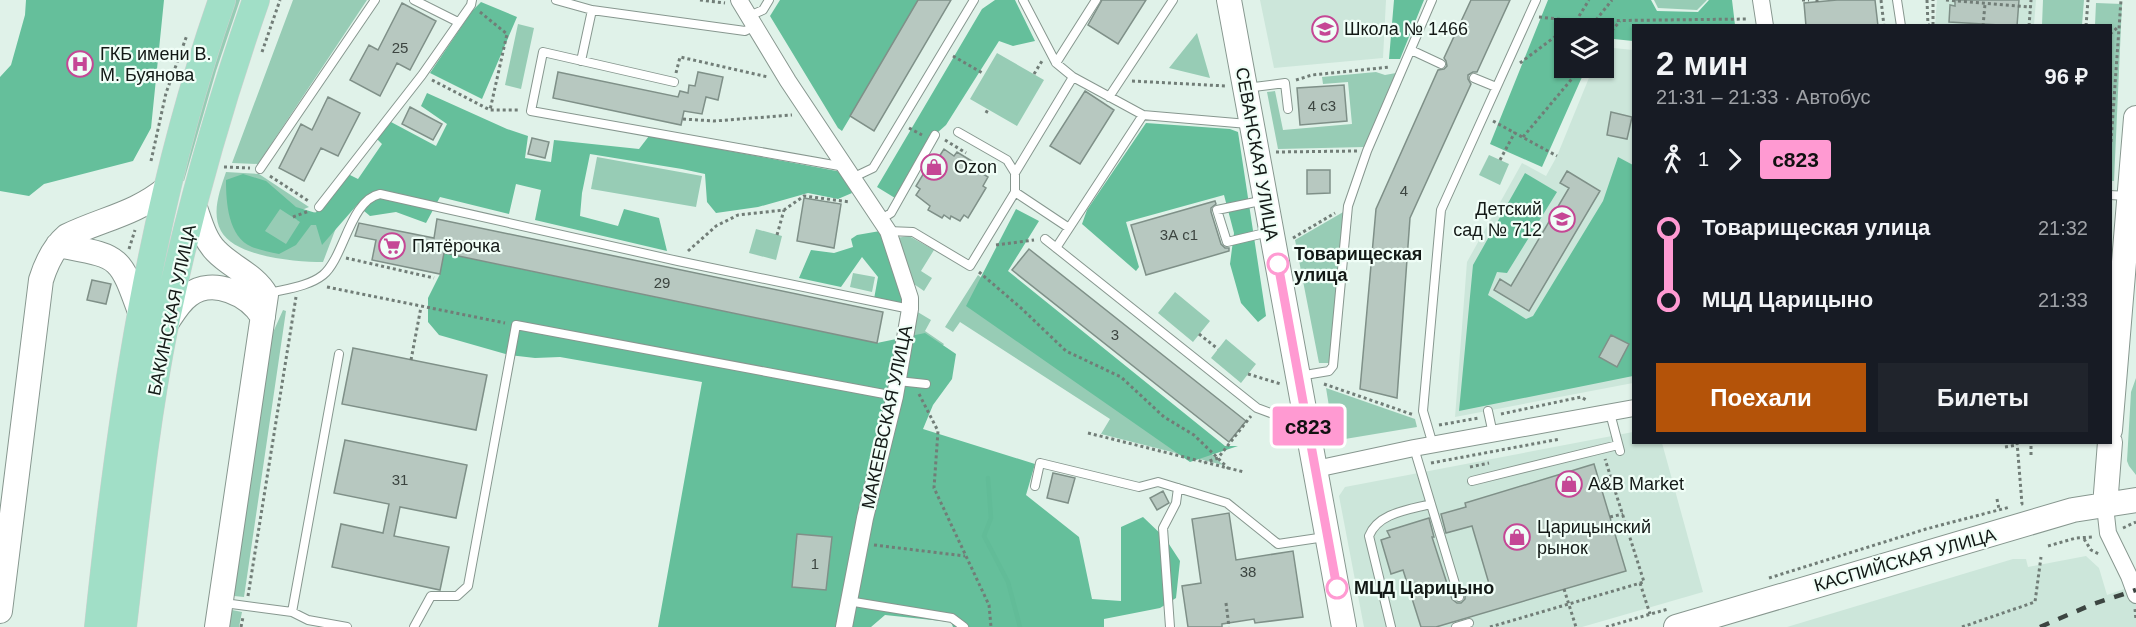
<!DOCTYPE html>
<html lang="ru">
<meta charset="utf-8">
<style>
body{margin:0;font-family:Arial,sans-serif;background:#20242c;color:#f1f3f6;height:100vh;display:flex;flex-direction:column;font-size:22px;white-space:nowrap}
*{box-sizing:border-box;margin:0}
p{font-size:20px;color:#9ea1a6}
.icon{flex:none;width:33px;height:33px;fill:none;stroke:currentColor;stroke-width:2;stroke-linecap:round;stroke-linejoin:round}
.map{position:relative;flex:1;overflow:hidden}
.panel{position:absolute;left:1632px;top:24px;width:480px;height:420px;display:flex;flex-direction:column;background:#171b24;border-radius:0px;box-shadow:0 2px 4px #0004}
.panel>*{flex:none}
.badge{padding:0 12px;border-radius:4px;font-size:21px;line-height:39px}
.tools{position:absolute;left:1554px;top:18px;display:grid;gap:12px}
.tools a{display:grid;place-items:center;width:60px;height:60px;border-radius:0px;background:#171b24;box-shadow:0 2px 4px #0004;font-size:30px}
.map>.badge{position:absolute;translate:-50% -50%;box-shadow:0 0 0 3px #fff}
.legs{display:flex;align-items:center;gap:9px;height:66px;padding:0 24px;font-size:20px}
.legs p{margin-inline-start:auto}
.head{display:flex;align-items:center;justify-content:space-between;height:102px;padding:0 24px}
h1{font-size:33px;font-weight:600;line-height:45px}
.cta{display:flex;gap:12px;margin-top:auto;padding:12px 24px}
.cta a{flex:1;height:69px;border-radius:0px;background:#b45309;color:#fff;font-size:24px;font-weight:600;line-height:69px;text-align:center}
.cta a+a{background:#20242c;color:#f1f3f6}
ul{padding:0 24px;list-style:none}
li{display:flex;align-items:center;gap:21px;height:72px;font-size:22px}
li i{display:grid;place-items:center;width:9px;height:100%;margin:0 8px;background:currentColor}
li i::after{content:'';width:15px;height:15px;margin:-8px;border:4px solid;border-radius:50%;background:#171b24}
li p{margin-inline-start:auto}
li:first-child i{background:linear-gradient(#0000 50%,currentColor 0)}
li:last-child i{background:linear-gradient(currentColor 50%,#0000 0)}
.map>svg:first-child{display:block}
.built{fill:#cce6da}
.green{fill:#97ccb5}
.forest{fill:#65bf9b;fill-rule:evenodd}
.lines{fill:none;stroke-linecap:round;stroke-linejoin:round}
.stream{stroke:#62bc98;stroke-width:4.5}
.building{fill:#b7c8c0;stroke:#7f9088;stroke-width:1.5}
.lane-casing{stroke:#87978f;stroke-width:10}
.street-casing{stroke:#87978f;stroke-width:18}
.secondary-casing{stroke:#87978f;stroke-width:26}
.primary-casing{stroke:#d0d1d0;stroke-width:28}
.path{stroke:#717d77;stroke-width:3;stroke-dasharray:3 3;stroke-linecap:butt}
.lane{stroke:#fff;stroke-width:8}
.street{stroke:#fff;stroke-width:16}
.secondary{stroke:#fff;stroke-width:24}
.primary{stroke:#a1dfc7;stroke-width:27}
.rail{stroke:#3c4541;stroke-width:4.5;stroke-dasharray:10 10;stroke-linecap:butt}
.line-1-casing{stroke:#fff;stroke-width:14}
.line-1{stroke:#ff9ad2;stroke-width:9}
.stop-1-dot{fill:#fff;stroke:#ff9ad2;stroke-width:3}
.labels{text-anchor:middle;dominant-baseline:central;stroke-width:4.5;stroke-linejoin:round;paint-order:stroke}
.number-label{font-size:15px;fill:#3c4540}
.poi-label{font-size:18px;fill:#131916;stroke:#f0fef7;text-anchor:start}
.street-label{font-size:18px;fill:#131916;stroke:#f0fef7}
.stop-label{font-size:18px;font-weight:bold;fill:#131916;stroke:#f0fef7;text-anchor:start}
</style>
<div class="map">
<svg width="2136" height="627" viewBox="0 0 2136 627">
<rect width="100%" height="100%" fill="#e0f2e9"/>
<path class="built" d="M1260,0h126l-3,58 -109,10z
M1937,0h99l-2,25 -99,1z
M1604,47l29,3v333l-178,34 12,-155 55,-99 24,13 11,-20 36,-88h11z
M1633,432l1,10 28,1 41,149 -121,35h-218l-25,-131 6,-9z
M2086,556l13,12 8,27 29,-10v42h-349l226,-68h13l2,8z"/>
<path class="green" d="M233,0h7l-24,71 -32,110 -6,-1z
M293,0h74l-109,164 -26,-1z
M1654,0h53l-10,10 -39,-2z
M2043,0h41l-2,25h-40z
M2096,3l26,1 -8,177h-4v-155l-15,-1z
M518,24l16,4 -13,61 -16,-4z
M1197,33l13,45 -41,-10z
M997,53l47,27 -27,46 -47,-27z
M1376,72l9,3 11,-2 -31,74 -87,2 -11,-57 8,-1 8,39 69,-6 -4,-42 -25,2 -1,-7z
M1489,155l20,9 -9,21 -21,-10z
M597,157l105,19 -6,31 -105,-18z
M226,172l33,2 50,33 -19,8 7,5 23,-10 19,10 -16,42c-27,0 -88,-5 -102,-31 -10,-18 -1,-41 5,-59z
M1345,211l-13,152h-13l-24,-123z
M756,229l26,7 -6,24 -27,-7z
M909,236l25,14 -13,21 11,7 -8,13 -13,-9 -15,-44z
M853,273l22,4 -3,15 -22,-5z
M978,275l42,34 174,128 29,28 -122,-31 9,-15 -150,-97 -7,10 -8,-5z
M1175,292l35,29 -17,21 -35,-29z
M283,310l3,1 -42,286 -10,-1 37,-259z
M916,311l15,9 -6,11 19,13 -19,25 -18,-2z
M1226,339l30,25 -15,19 -30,-25z
M2136,378v97l-7,-9 -2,-5 4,-69z
M1326,388l89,31 2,8 -72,12 -12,-8z
M232,610l10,2 -3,15h-10z"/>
<path class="forest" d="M26,0h138l-13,128 -18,33 -89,23 -15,12 -29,-5v-114l11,-12 14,-50z
M780,0h140l-78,131 -4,-3 -68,-112z
M995,0h20l20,41 -22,5 -14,-5 -53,84 -18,16 -33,57 -18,-11 105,-178z
M1394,0h30l-24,59h-11z
M1548,0h103l6,11 41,1 11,-12h23l3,25 -101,1 -1,15 -29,-3v-10h-40v40h22l-44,99 -52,-23z
M481,2l36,15 -35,82 -52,-26 42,-62z
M427,93l80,36 21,7 -3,22 26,4 3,-22 85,9 10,-13 193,36 10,21 -14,6 -30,-6 -50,14 -42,6 -9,-11 -2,-28 -23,-5 -92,-15 -8,39 -2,23 38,10 6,-17 35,9 8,33 -132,-31 6,-30 -25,-6 -7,30 -69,-17 -14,26 -30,-11 -26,4 -13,-11 -35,40 -6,-20h-5l-15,20 -17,9c-9,-2 -19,-4 -27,-7 -24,-10 -26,-45 -26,-67l17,-6 23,7 30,26 20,6 6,-16 26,-23 10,5 24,-35 -5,-5 14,-17 45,24 11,-22 -26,-18zM280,209l20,13 -14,22 -21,-13z
M1146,123l84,6 8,3 28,184 -8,6 -17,-19 -11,-39 4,-31 -10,-38 -98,27 13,45 -3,4 -54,-47 5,-14z
M1618,157l15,8v211l-174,35 14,-146 52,-92 32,19 -50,81 -10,-1 -9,23 38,24 7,-3 70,-115z
M1016,209l23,12 -31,50 217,175h13l-48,16 -224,-156z
M880,231l24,72 -30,-4 4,-22 -16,-20 -21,30 -42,-9 12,-28 23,3 19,-6 -2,-8 6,-4z
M444,253l433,90 48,-10 31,21 -4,25 -19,26 -10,24 112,35 -9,31 53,42 13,62 29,2v-74l22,-10 22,21 15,23 -4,37 -16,10 -56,11v8h-151l-2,-5 -66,-7 -14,12h-213l44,-245 -142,-25 -25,1 -26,-3 -70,-20 -11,-13v-24l12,-24z"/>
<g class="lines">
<path class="stream" d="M988,478l3,40 -7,18 24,46 12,45"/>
</g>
<path class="building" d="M918,0h33l-77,131 -24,-15z
M1102,0h44l-28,44 -30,-19z
M1471,0h39l-33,72h-4l-5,3v4l3,5 -61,134 -13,180 -37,-9 16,-180 62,-139 6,-1 3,-3 -1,-5 -2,-3z
M1837,0h38l3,26h-72l-2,-23z
M1955,0h64l-2,26 -68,-4 1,-17 5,1z
M402,3l34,18 -26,49 -13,-7 -17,33 -30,-16 19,-35 9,5z
M558,72l120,25 2,-6 8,2 1,-8 6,1 3,-14 25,5 -5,23 -12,-3 -4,17 -18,-3 -3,14 -128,-27z
M1344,85l3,36 -47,4 -3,-37z
M1085,91l29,19 -34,54 -30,-18z
M328,97l32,16 -22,43 -17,-8 -17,33 -25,-13 22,-44 11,6z
M410,107l32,17 -9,16 -31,-16z
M1611,112l21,5 -5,22 -20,-4z
M532,138l17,4 -4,16 -17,-4z
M944,149l10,7 3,-4 23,14 -3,4 11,7 -5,9 3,2 -18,30 -4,-3 -4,6 -9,-5 -1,3 -6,-4 -2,3 -14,-8 2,-4 -14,-11 4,-6 -4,-3 17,-28 4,2z
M1307,170h23v23l-23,1z
M1567,171l33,20 -71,120 -35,-21 6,-11 11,7 58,-98 -9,-5z
M804,198l37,6 -7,44 -37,-7z
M1215,201l1,3 -5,4v4l10,32 4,4h4v3l-83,24 -15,-50z
M437,219l446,93 -6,31 -433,-90 -4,21 -68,-14 4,-20 -21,-4 4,-13 75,15z
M1029,249l217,172 -17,21 -217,-172z
M92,280l19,4 -5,20 -19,-4z
M1611,335l18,9 -12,23 -18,-10z
M353,348l134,27 -11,55 -134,-26z
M345,440l122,25 -11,53 -56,-11 -6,29 55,11 -9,43 -108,-23 9,-43 42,9 6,-29 -55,-11z
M1594,464l32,107 -190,56h-15l-18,-57 -12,4 -10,-34 9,-3 -3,-6 42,-13 5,19h-2l20,62 5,4h4l4,-4v-4l25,-8 -18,-61 -26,7 -5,-19 25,-7 -1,-4z
M1053,473l22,5 -7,25 -21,-5z
M1163,491l6,12 -12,7 -7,-12z
M1229,513l7,47 57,-9 10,66 -48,6 -1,-4 -32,5v3h-34l-6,-41 19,-3 -9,-64z
M797,534l35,3 -6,53 -34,-3z"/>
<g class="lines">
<g class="lane-casing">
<path id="lane" d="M414,0l44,22
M556,0l36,10 153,21 10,-5
M1023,0l33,63 17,14
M1897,0l4,26
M749,16l14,-6 6,-10
M1411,50l30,14
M581,61l11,-51
M1056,63l40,-63
M1474,78l22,9
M674,82l-131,-30 -12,59 314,56
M1246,88l39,-5 3,26
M1109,97l64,-97
M958,132l49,28 8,13
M260,169l115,-169
M852,178l21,-10 101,-168
M1015,192l54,36
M2110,195l17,1
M1265,200l-48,10 10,32 42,-10
M319,207l103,-132 49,-70 1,-5
M880,220l11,-7 44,-78
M888,231l25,1 57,34 45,-74v-19l58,-96 70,38 105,9
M1045,239l212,169 35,13 11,-1
M1056,248l87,-133
M266,294c18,-5 42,-7 57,-19 21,-17 27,-75 57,-81l298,67 232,48
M1299,376l30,-5 4,-5 15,-160 19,-55 65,-151
M898,381l28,3
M1488,411l5,23
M1610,413l10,38
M1433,445l-10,-34 18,-201 95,-210
M1414,448l45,149
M1472,481l146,-36
M1035,486l5,-23 99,24 19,-5 69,21 51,41 47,-7
M848,601l104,17 12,9
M224,603l68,9 16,8 39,7
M292,612l47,-258
M414,627l17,-31h26l11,-10 48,-261 379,71
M1170,627l-7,-99 13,-25 2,-15
M1391,627l-22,-91c9,-23 39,-26 62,-32
M1456,627l13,-4"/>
</g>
<g class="street-casing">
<path id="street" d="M739,0l49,81 100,150 22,67v11l-15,87 -30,122 -21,109
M1761,0l4,26
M1316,469l98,-21 220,-40
M2105,506l3,27 21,43 7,19"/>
</g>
<g class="secondary-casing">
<path id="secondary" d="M1229,0l115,627
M194,205c6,16 10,34 22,46 15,16 39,24 50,44l-49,332
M58,245c61,12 61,8 82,67
M165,325c7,-10 14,-23 24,-30 24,-18 60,-1 74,22
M2110,430l26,-312
M2105,506l5,-64
M0,611l41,-331c5,-16 13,-33 26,-44 35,-17 69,-22 100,-48
M1676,627l397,-117 63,-10"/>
</g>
<g class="primary-casing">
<path id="primary" d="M98,627c22,-212 53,-425 124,-627
M123,627c12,-101 22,-203 42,-302 23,-110 54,-219 91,-325"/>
</g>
<path class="path" d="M700,0l25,3
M1802,0h7
M1817,0v2
M1881,0l3,26
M1927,0l1,25h5v-25
M1946,0l85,7
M480,12l27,22 -17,76
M1539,17l37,4 172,-2
M1596,20l16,-20
M1983,26l2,-22
M2029,26l2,-26
M2086,26l2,-26
M1566,28l10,-7 13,-21
M2110,34l7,-6
M1604,40l16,-19
M262,52l18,-52
M953,56l31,18
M1520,63l44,-33
M676,73l4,-16 88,20
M1034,74l8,-13
M432,80l58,30h30
M1296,80l16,-5 78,-8
M1132,81l94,5
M986,113l2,-4
M683,119l31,2 78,-6
M1493,121l64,35
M909,128l13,7
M1523,137l58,-69
M945,140l21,13
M2111,142l10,-142
M1276,152l81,-1
M1500,160l15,-28
M151,161l15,-68 21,-58
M224,167l26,1
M270,176l40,26
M293,217l16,-6
M777,235l7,-25
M1293,238l42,-25
M996,245l38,-5
M129,249l6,-19
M688,251l28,-25 22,-11 46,-5 20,-14 46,6
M346,258l88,20
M979,272l42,36 45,43 55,26 43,40 30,18 35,34
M327,287l178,36
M1199,334l19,15
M411,360l10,-53
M1248,374l33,10
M1324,384l90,31
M919,394l19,37 -4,57 55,117 2,22
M1501,414l80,-17 7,4
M1439,425l40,-7
M1088,433l156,39
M2017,442l5,62h-3
M2005,447l12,-2
M2031,455v-13
M1204,463l14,-5 33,-42
M1431,463l129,-24
M1470,467l19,-4
M1997,499l2,10
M1610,517l13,-3
M2123,528l13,-6
M2084,539l7,11 8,4
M874,545l91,11
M2048,546l28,-8 16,-1
M1769,578l157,-49 84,-22
M1640,583l10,31
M1564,589l12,38
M248,596l48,-299
M1226,603l3,24
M2135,609l1,11
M241,627l2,-10
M1490,627l154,-45 -39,-123
M1606,627l62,-18
M1962,627l73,-25 6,-45"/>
<use href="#lane" class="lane"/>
<use href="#street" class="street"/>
<use href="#secondary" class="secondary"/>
<use href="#primary" class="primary"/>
<path class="rail" d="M2040,627l53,-23 43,-14"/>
</g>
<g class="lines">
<g class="line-1-casing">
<path id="line-1" d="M1278,264l59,324"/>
</g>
<use href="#line-1" class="line-1"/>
</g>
<defs>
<g id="school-ring" transform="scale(1.35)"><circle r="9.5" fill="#f0fef7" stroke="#c54795" stroke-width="1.5"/><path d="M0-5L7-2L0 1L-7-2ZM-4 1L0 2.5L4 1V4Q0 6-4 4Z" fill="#c54795"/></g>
<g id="hospital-ring" transform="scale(1.35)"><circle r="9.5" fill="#f0fef7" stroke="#c54795" stroke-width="1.5"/><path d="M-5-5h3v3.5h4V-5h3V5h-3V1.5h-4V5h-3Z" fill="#c54795"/></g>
<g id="shop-ring" transform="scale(1.35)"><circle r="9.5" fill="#f0fef7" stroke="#c54795" stroke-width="1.5"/><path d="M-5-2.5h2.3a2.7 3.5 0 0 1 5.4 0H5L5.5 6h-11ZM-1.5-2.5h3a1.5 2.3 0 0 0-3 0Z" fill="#c54795"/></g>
<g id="supermarket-ring" transform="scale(1.35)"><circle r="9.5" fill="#f0fef7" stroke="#c54795" stroke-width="1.5"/><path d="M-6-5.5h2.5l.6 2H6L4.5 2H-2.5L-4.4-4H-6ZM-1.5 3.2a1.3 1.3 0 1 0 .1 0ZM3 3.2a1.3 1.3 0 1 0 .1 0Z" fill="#c54795"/></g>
</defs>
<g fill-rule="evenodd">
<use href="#school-ring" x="1325" y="29"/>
<use href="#hospital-ring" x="80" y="64"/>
<use href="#shop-ring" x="934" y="167"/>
<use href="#school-ring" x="1562" y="219"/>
<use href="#supermarket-ring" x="392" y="246"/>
<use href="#shop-ring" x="1569" y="484"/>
<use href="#shop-ring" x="1517" y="537"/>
</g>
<g class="stop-1-dot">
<circle cx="1278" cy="264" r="10"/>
<circle cx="1337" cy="588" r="10"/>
</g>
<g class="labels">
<g class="number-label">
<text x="400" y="47">25</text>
<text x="1322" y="105">4 с3</text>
<text x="1404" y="190">4</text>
<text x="1179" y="234">3А с1</text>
<text x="662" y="282">29</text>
<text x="1115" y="334">3</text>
<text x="400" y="479">31</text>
<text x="815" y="563">1</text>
<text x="1248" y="571">38</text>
</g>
<g class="poi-label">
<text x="1344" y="29">Школа № 1466</text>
<text x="100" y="54">ГКБ имени В.<tspan x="100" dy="21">М. Буянова</tspan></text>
<text x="954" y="167">Ozon</text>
<text x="1542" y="209" text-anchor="end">Детский<tspan x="1542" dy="21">сад № 712</tspan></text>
<text x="412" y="246">Пятёрочка</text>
<text x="1588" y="484">A&amp;B Market</text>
<text x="1537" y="527">Царицынский<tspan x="1537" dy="21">рынок</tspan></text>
</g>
<g class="street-label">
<text transform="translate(1257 154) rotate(80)">СЕВАНСКАЯ УЛИЦА</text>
<text transform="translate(172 310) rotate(-78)">БАКИНСКАЯ УЛИЦА</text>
<text transform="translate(887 417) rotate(-78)">МАКЕЕВСКАЯ УЛИЦА</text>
<text transform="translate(1905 560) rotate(-16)">КАСПИЙСКАЯ УЛИЦА</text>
</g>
<g class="stop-label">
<text x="1294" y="254">Товарищеская<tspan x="1294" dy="21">улица</tspan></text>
<text x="1354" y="588">МЦД Царицыно</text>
</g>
</g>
</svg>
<div class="tools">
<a><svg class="icon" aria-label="layers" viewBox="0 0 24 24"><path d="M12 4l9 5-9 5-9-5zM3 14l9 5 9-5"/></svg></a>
</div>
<b class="badge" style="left:1308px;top:426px;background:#ff9ad2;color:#111">с823</b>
<section class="panel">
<div class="head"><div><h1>2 мин</h1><p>21:31 – 21:33 · Автобус</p></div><b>96 ₽</b></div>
<div class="legs"><svg class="icon" aria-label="walk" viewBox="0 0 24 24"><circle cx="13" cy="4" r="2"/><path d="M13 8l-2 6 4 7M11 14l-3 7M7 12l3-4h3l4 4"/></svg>1<svg class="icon" aria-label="forward" viewBox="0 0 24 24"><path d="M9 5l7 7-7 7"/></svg><b class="badge" style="background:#ff9ad2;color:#111">с823</b></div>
<ul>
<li><i style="color:#ff9ad2"></i><b>Товарищеская улица</b><p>21:32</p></li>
<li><i style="color:#ff9ad2"></i><b>МЦД Царицыно</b><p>21:33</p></li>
</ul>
<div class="cta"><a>Поехали</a><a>Билеты</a></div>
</section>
</div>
